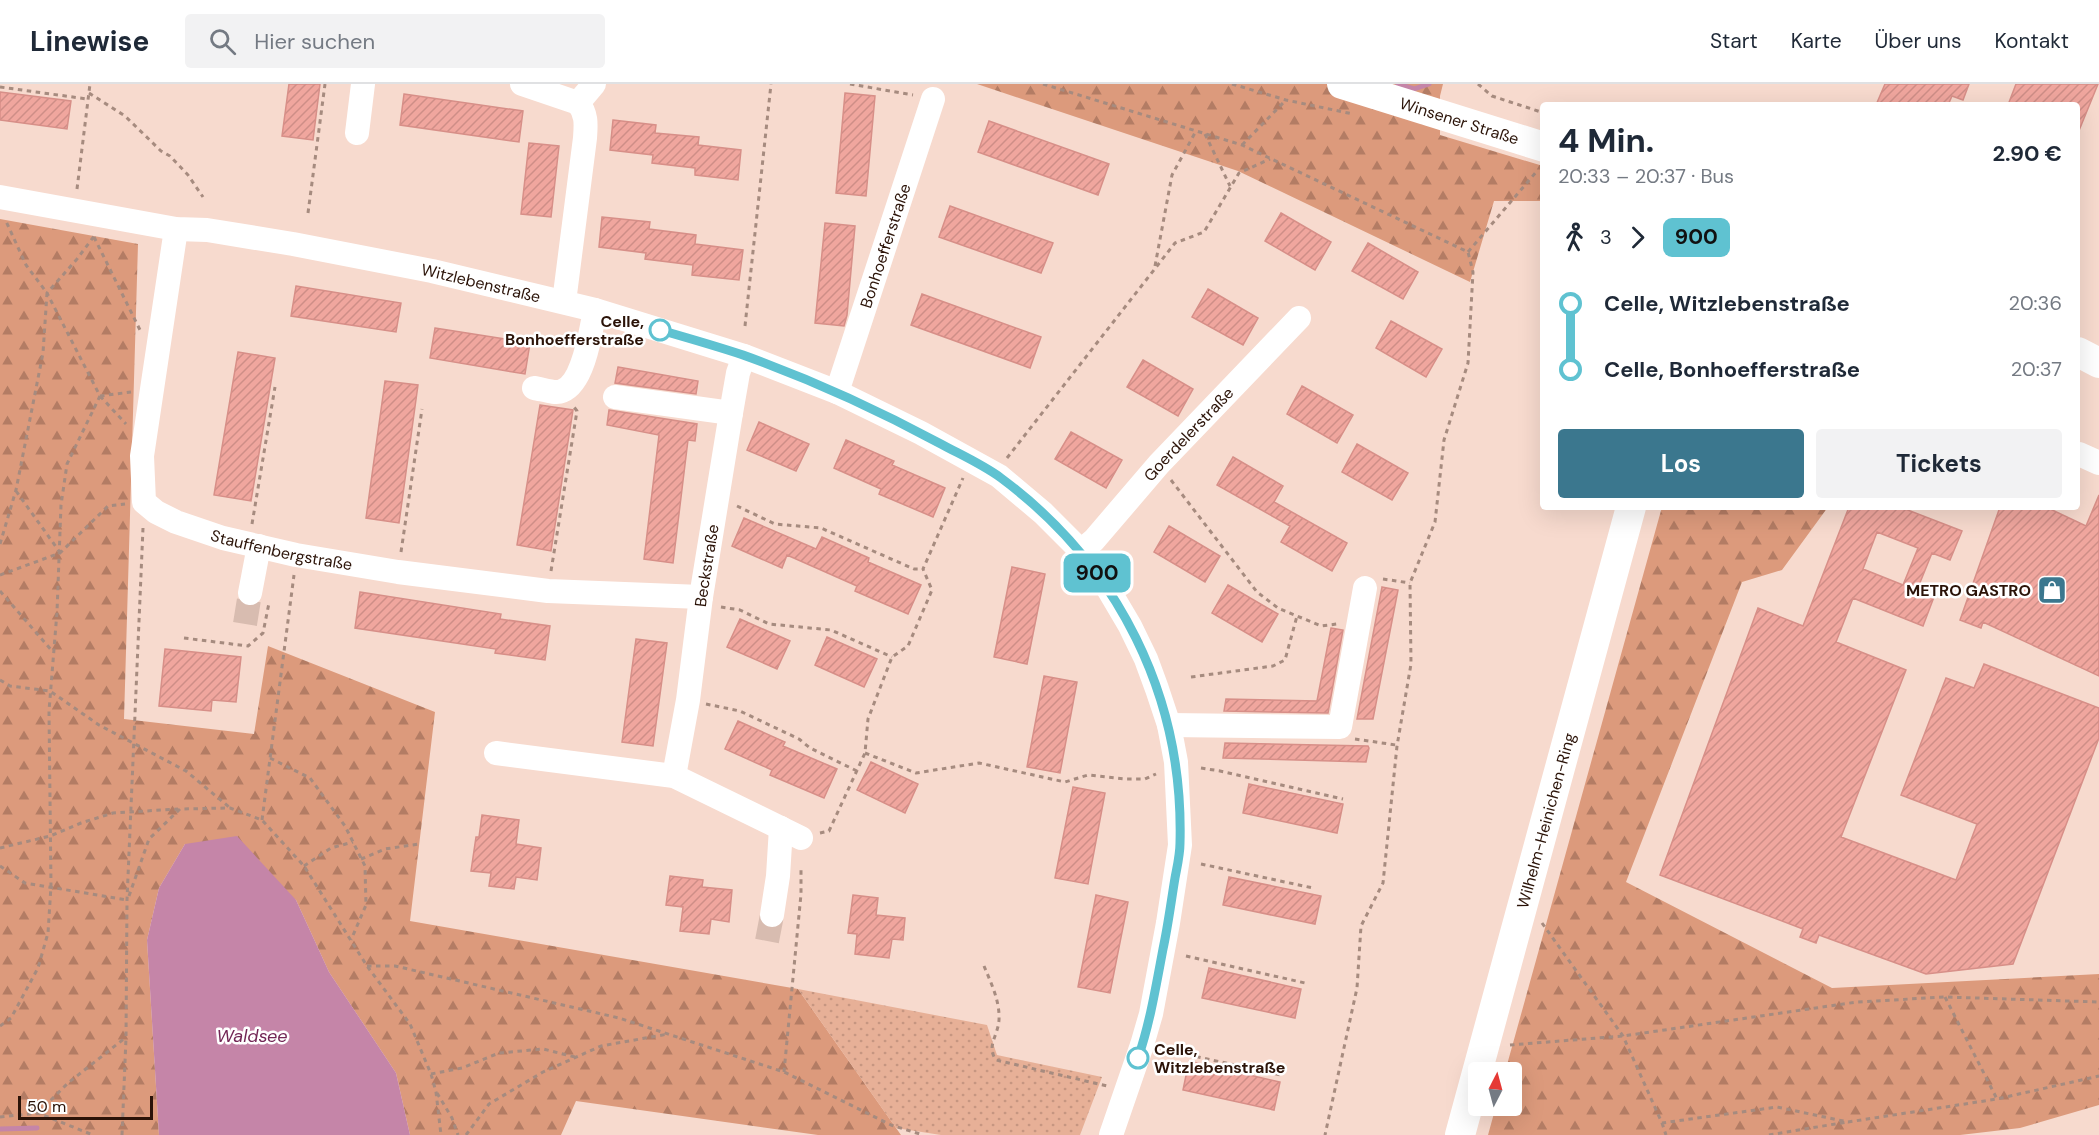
<!DOCTYPE html>
<html lang="de">
<meta charset="utf-8">
<style>
body{margin:0;font-family:"DM Sans",sans-serif;background:#f2f2f3;color:#1f2937;height:100vh;display:flex;flex-direction:column;font-size:22px;white-space:nowrap}
*{box-sizing:border-box;margin:0}
p{font-size:20px;color:#747a83}
.icon{flex:none;width:33px;height:33px;fill:none;stroke:currentColor;stroke-width:2;stroke-linecap:round;stroke-linejoin:round}
.map{position:relative;flex:1;overflow:hidden}
.panel{position:absolute;left:1540px;top:18px;width:540px;height:408px;display:flex;flex-direction:column;background:#fff;border-radius:6px;box-shadow:0 6px 24px #0002}
.panel>*{flex:none}
.badge{padding:0 12px;border-radius:9px;font-size:21px;line-height:39px}
.needle{width:39px;rotate:6deg}
.fabs{position:absolute;left:1468px;top:978px;display:grid;gap:12px}
.fabs a{display:grid;place-items:center;width:54px;height:54px;border-radius:6px;background:#fff;box-shadow:0 6px 24px #0002;font-size:30px}
.scale{position:absolute;left:18px;bottom:15px;width:135px;box-sizing:border-box;padding-left:6px;border:3px solid #2b1308;border-top:0;font-size:16px;line-height:21px;white-space:nowrap;color:#2b1308;-webkit-text-stroke:4px #fff;paint-order:stroke}
.map>.badge{position:absolute;translate:-50% -50%;box-shadow:0 0 0 3px #fff}
.legs{display:flex;align-items:center;gap:9px;height:66px;padding:0 18px;font-size:20px}
.legs p{margin-inline-start:auto}
.overview{display:flex;align-items:center;justify-content:space-between;height:102px;padding:0 18px}
h1{font-size:33px;font-weight:700;line-height:45px}
.cta{display:flex;gap:12px;margin-top:auto;padding:12px 18px}
.cta a{flex:1;height:69px;border-radius:6px;background:#3b778e;color:#fff;font-size:24px;font-weight:700;line-height:69px;text-align:center}
.cta a+a{background:#f2f2f3;color:#1f2937}
ul{padding:0 18px;list-style:none}
li{display:flex;align-items:center;gap:21px;height:66px;font-size:22px}
li i{display:grid;place-items:center;width:9px;height:100%;margin:0 8px;background:currentColor}
li i::after{content:'';width:15px;height:15px;margin:-8px;border:4px solid;border-radius:50%;background:#fff}
li p{margin-inline-start:auto}
li:first-child i{background:linear-gradient(#0000 50%,currentColor 0)}
li:last-child i{background:linear-gradient(currentColor 50%,#0000 0)}
header{display:flex;align-items:center;gap:36px;box-sizing:border-box;height:84px;padding:0 30px;background:#fff;border-bottom:2px solid #e0e1e3}
header strong{font-size:28px}
nav{display:flex;gap:33px;margin-inline-start:auto;font-size:21px}
.search{width:420px;height:54px;background:#f2f2f3;display:flex;align-items:center;gap:15px;box-sizing:border-box;padding:0 21px;border-radius:6px;color:#747a83;font-size:22px}
.map>svg:first-child{display:block}
.forest{fill:url(#forest-firs)}
.park{fill:url(#park-dots)}
.water{fill:#c585a8}
.lines{fill:none;stroke-linecap:round;stroke-linejoin:round}
.stream{stroke:#c585a8;stroke-width:5}
.building{fill:url(#building-hatch);stroke:#d78f88;stroke-width:1.5;fill-rule:evenodd}
.minor-tunnel{stroke:#d8bcb0;stroke-width:24;stroke-dasharray:24 12;stroke-linecap:butt}
.path{stroke:#a68b7f;stroke-width:3;stroke-dasharray:4.5 4.5;stroke-linecap:butt}
.minor{stroke:#fff;stroke-width:24}
.major{stroke:#fff;stroke-width:30}
.line-1-casing{stroke:#fff;stroke-width:14}
.line-1{stroke:#5fc2d1;stroke-width:9}
.stop-1-dot{fill:#fff;stroke:#5fc2d1;stroke-width:3}
.labels{text-anchor:middle;dominant-baseline:central;stroke-width:5;stroke-linejoin:round;paint-order:stroke}
.street-label{font-size:16px;fill:#2b1308;stroke:#fff}
.stop-label{font-size:16px;font-weight:bold;fill:#2b1308;stroke:#fff;text-anchor:end}
.poi-label{font-size:16px;font-weight:bold;fill:#2b1308;stroke:#fff;text-anchor:end}
.water-label{font-size:18px;font-style:italic;fill:#722655;stroke:#fff}
</style>
<header>
<strong>Linewise</strong>
<div class="search"><svg class="icon" aria-label="search" viewBox="0 0 24 24"><circle cx="10" cy="10" r="6"/><path d="M15 15l6 6"/></svg>Hier suchen</div>
<nav><a>Start</a><a>Karte</a><a>Über uns</a><a>Kontakt</a></nav>
</header>
<div class="map">
<svg width="2099" height="1051" viewBox="0 0 2099 1051">
<defs>
<pattern id="forest-firs" width="22" height="20" patternUnits="userSpaceOnUse" patternTransform="scale(1.5)"><rect width="22" height="20" fill="#dc9a7c"/><path d="M5 1l3.5 6h-7zM16 11l3.5 6h-7z" fill="#b37c64"/></pattern>
<pattern id="park-dots" width="8" height="8" patternUnits="userSpaceOnUse" patternTransform="scale(1.5)"><rect width="8" height="8" fill="#e7b097"/><path d="M2 2h.1M6 6h.1" fill="none" stroke="#c69681" stroke-width="1.8" stroke-linecap="round"/></pattern>
<pattern id="building-hatch" width="6" height="6" patternUnits="userSpaceOnUse" patternTransform="scale(1.5)"><rect width="6" height="6" fill="#f0a69e"/><path d="M-1 1l2-2M0 6l6-6M5 7l2-2" fill="none" stroke="#ce8e87"/></pattern>
</defs>
<rect width="100%" height="100%" fill="#f7dace"/>
<path class="forest" d="M977,0h466l-3,12v39l103,31v35h-49l-24,81 -232,-111z
M0,135l138,25 -14,475 130,15 14,-88 167,66 -25,209 388,68 103,146h-83l-242,-34 -15,34h-151l-14,-62 -67,-101 -33,-72 -111,-56 -26,44 -12,52 12,195h-159z
M1662,423h166l-46,63 -40,12 -116,300 206,106 267,-14v131l-79,23 -60,7h-472l8,-29h16v-34h-7z"/>
<path class="park" d="M798,905l189,36 10,30 105,22 -22,58h-139l-45,-7z"/>
<path class="water" d="M237,752l59,64 33,72 67,101 14,62h-251l-12,-195 12,-52 26,-44z"/>
<g class="lines">
<path class="stream" d="M1398,0l16,5 15,-5
M0,1045l37,-1"/>
</g>
<path class="building" d="M289,0h31l-7,56 -31,-4z
M1885,0h84l-6,16 -11,-4 -4,9h-72z
M2016,0h82l-20,49v-28h-70z
M0,8l71,9 -4,28 -67,-9z
M845,9l30,3 -9,100 -30,-3z
M404,10l119,17 -4,31 -119,-17z
M613,36l43,5 -1,8 44,4 -1,8 43,5 -3,30 -43,-5v-7l-43,-5 1,-8 -43,-5z
M989,37l120,43 -11,31 -120,-43z
M529,59l30,3 -8,71 -30,-3z
M950,122l103,37 -12,30 -102,-36z
M1281,129l50,29 -16,28 -50,-29z
M602,133l48,5 -1,7 47,6 -1,9 48,6 -4,30 -47,-5 1,-10 -48,-6 1,-6 -47,-6z
M825,139l30,3 -8,89 -3,11 -29,-3z
M1368,159l50,29 -15,27 -51,-28z
M296,202l105,17 -5,29 -105,-16z
M1208,205l50,29 -15,27 -51,-28z
M922,210l119,43 -11,31 -119,-43z
M1391,237l51,28 -16,28 -50,-29z
M435,244l95,15 -5,31 -95,-16z
M238,268l37,6 -24,143 -37,-6z
M1143,276l50,29 -15,27 -51,-29z
M618,283l80,14 -2,13 -81,-11z
M385,297l33,4 -19,138 -33,-5z
M1302,302l51,29 -16,28 -50,-29z
M540,321l33,5 -22,141 -34,-6z
M609,326l88,14 -2,17 -7,-1 -15,123 -29,-4 15,-124 -52,-10z
M759,338l50,22 -13,27 -49,-21z
M1071,348l51,28 -16,28 -51,-29z
M846,356l48,21 -2,4 53,23 -12,29 -54,-23 2,-5 -47,-21z
M1357,360l51,29 -16,27 -50,-28z
M1233,373l50,29 -9,16 73,41 -15,28 -51,-29 9,-16 -73,-41z
M2099,411v181l-116,-54 -2,6 -21,-8 40,-113h46l40,19z
M1849,423h51l62,24 -12,29 -18,-7 -15,37 17,7 -11,29 -70,-28 -17,44 70,28 -65,167 115,43 21,-56 -76,-29 45,-117 28,10 10,-24 115,44v30l-86,226 -87,10 -107,-39 -3,8 -16,-6 3,-8 -143,-54 98,-267 45,18zM1877,448l41,16 -15,37 -40,-16z
M744,434l72,31 6,-12 47,21 -1,4 53,23 -13,29 -53,-23 2,-5 -70,-31 -5,13 -50,-22z
M1169,442l51,30 -15,26 -51,-30z
M1012,483l33,7 -18,90 -33,-7z
M1228,501l50,29 -16,28 -50,-29z
M1382,503l16,3 -25,129h-16z
M360,508l141,22 -1,5 50,7 -5,34 -50,-7 1,-4 -141,-21z
M740,535l50,22 -13,28 -50,-22z
M1331,544l12,2 -15,83 -104,-2 2,-12 91,2z
M827,553l50,22 -13,28 -49,-22z
M636,555l31,4 -14,103 -31,-4z
M165,565l76,8 -5,45 -24,-2 -1,11 -52,-5z
M1044,592l33,6 -17,91 -33,-6z
M738,637l47,21 -2,4 54,23 -13,29 -54,-23 2,-5 -47,-21z
M1225,659l143,3 1,2 -3,14 -143,-4z
M871,678l47,22 -13,29 -48,-23z
M1249,700l94,20 -6,29 -94,-20z
M1073,703l32,6 -17,91 -33,-6z
M482,731l37,5 -3,24 25,4 -4,32 -21,-3 -2,12 -25,-3 2,-13 -20,-2 5,-34h3z
M670,792l33,4 -1,7 30,3 -3,32 -18,-3 -2,15 -29,-3 3,-24 -17,-2z
M1229,793l92,19 -6,28 -92,-19z
M853,811l25,3 -2,17 29,3 -2,22 -11,-1 -3,19 -34,-4 2,-20 -9,-1z
M1096,811l32,7 -18,91 -32,-6z
M1209,884l92,21 -6,29 -93,-20z
M1189,977l91,21 -6,28 -91,-20z"/>
<g class="lines">
<path class="minor-tunnel" d="M245,540l5,-31
M767,857l5,-26"/>
<path class="path" d="M850,0l63,11
M1043,0l199,61 226,107 5,20 -5,91 -24,77 -9,82 -25,61 1,81 -14,82 -14,137 -22,43 -4,62 -32,147
M1232,0l54,16 67,14
M1478,0l14,12 52,17
M0,3l87,12
M89,9l36,23 36,35 9,5 18,19 15,22
M1205,50l25,52
M1242,61l44,-45
M77,105l13,-105
M308,129l17,-129
M94,153l46,93
M1468,168l69,-81
M1155,182l17,-91 24,-44
M745,242l26,-242
M100,312l26,28
M100,312l31,-4
M1007,374l168,-215 29,-11 35,-59 31,-14
M1171,396l86,112 21,16 43,18 16,-2
M16,407l43,60
M737,422l38,18 46,4 93,41h9
M252,440l23,-137
M0,460l16,-54 27,-137 4,-60 -21,-28 -21,-46
M401,468l21,-143
M551,487l26,-160 -3,-4
M0,491l60,-22 48,-47 17,-2
M1383,495l27,4
M0,507l53,61
M721,523l19,3 29,14 62,6 61,27
M184,554l64,8 15,-13 6,-30
M1191,593l82,-11 12,-6 12,-44
M0,596l10,6 40,5 49,34 87,46 43,36
M706,620l34,7 59,28 11,9 47,23
M1355,655l41,6
M865,669l51,20 63,-10 86,19 23,-7 37,4h20l11,-5
M270,674l40,20 35,48 20,40 1,39 -15,35
M1201,684l19,3 123,28
M262,736l32,-245
M820,749l9,-2 36,-78 3,-34 24,-62 16,-11 24,-56 -9,-21 40,-91
M0,764l50,-12 31,-13 32,-10 65,-4
M361,775l24,-10 34,-5
M1201,780l112,24
M0,782l25,17 102,17
M304,782l27,-18 22,-6
M129,812l20,-57 31,-30 50,-1 32,12 42,46 63,100 43,58 21,50 5,18 5,43
M1542,839l81,113 39,87 115,-16 71,15 149,-23 102,-23
M1186,872l119,27
M367,882h28l224,52 165,54 107,53 32,10
M984,882c7,17 16,35 15,54 -1,16 -13,26 -3,40l111,26
M1945,913l52,102
M0,942l11,-8 27,-50 10,-35 3,-47 -2,-175 8,-99 4,-107 6,-41 33,-68 -53,-103 30,-34 18,-24
M1510,961l113,-9 234,-34 88,-5 154,5
M1161,965l120,26
M784,988l17,-178v-27
M431,990l31,-6 37,-15 44,-4 32,8
M437,1009l15,25 6,17
M38,1029l30,-30 57,-45
M0,1033l38,-4 55,22
M1662,1039l4,12
M122,1051l4,-97 1,-138 16,-372
M466,1051l23,-31 54,-32 58,-26 67,-12
M1769,1051l78,-13"/>
<g class="minor">
<path d="M522,0l56,19c9,11 8,21 7,35l-21,164"/>
<path d="M578,19l16,-19"/>
<path d="M357,49l6,-49"/>
<path id="s1" d="M0,113l176,32 31,1 86,14 139,27 163,39 149,46 93,36 84,41 78,43 44,37 38,38 26,36 23,39 16,33 11,30 12,36 7,37 4,83 -12,78 -17,91 -9,31 -31,90"/>
<path id="s2" d="M176,145l-34,227 2,46 12,10 20,10 47,16 73,17 102,17 150,19 153,6"/>
<path d="M534,304c8,1 21,6 28,3 22,-8 29,-61 33,-81"/>
<path id="s3" d="M837,308l96,-293"/>
<path d="M615,313l116,16"/>
<path d="M2079,370l20,9"/>
<path id="s4" d="M1081,467l13,-11 65,-76 140,-146"/>
<path d="M250,509l9,-47"/>
<path d="M1169,641l171,2 25,-139"/>
<path d="M496,669l178,23 127,62"/>
<path id="s5" d="M674,692l14,-76 13,-103 30,-184 7,-40 6,-17"/>
<path d="M772,831l6,-39 3,-48"/>
</g>
<g class="major">
<path id="s6" d="M1342,0l202,63"/>
<path d="M2078,268l21,11"/>
<path id="s7" d="M1460,1051l171,-628"/>
</g>
</g>
<g class="lines">
<g class="line-1-casing">
<path id="line-1" d="M660,246c28,8 56,16 83,25 67,24 133,54 196,88 20,11 43,21 62,35 117,87 183,218 179,365 0,12 -3,24 -5,35 -4,24 -7,48 -12,71 -7,37 -13,74 -25,109"/>
</g>
<use href="#line-1" class="line-1"/>
</g>
<defs>
<g id="shop-square" transform="scale(1.5)"><rect x="-9" y="-9" width="18" height="18" rx="4" fill="#3b778e" stroke="#fff"/><path d="M-5-2.5h2.3a2.7 3.5 0 0 1 5.4 0H5L5.5 6h-11ZM-1.5-2.5h3a1.5 2.3 0 0 0-3 0Z" fill="#fff"/></g>
</defs>
<g fill-rule="evenodd">
<use href="#shop-square" x="2052" y="506"/>
</g>
<g class="stop-1-dot">
<circle cx="660" cy="246" r="10"/>
<circle cx="1138" cy="974" r="10"/>
</g>
<g class="labels">
<g class="street-label">
<text stroke="none"><textPath href="#s6" startOffset="123">Winsener Straße</textPath></text>
<text stroke="none"><textPath href="#s3" startOffset="154">Bonhoefferstraße</textPath></text>
<text stroke="none"><textPath href="#s1" startOffset="489">Witzlebenstraße</textPath></text>
<text stroke="none"><textPath href="#s4" startOffset="159">Goerdelerstraße</textPath></text>
<text stroke="none"><textPath href="#s2" startOffset="423">Stauffenbergstraße</textPath></text>
<text stroke="none"><textPath href="#s5" startOffset="213">Beckstraße</textPath></text>
<text stroke="none"><textPath href="#s7" startOffset="326">Wilhelm-Heinichen-Ring</textPath></text>
</g>
<g class="stop-label">
<text x="644" y="237">Celle,<tspan x="644" dy="18">Bonhoefferstraße</tspan></text>
<text x="1154" y="965" text-anchor="start">Celle,<tspan x="1154" dy="18">Witzlebenstraße</tspan></text>
</g>
<g class="poi-label">
<text x="2031" y="506">METRO GASTRO</text>
</g>
<g class="water-label">
<text x="252" y="952">Waldsee</text>
</g>
</g>
</svg>
<div class="fabs">
<a><svg class="needle" viewBox="-14 -14 28 28"><path d="M0-13l5 13h-10z" fill="#e53935"/><path d="M0 13l5-13h-10z" fill="#747a83"/></svg></a>
</div>
<div class="scale">50 m</div>
<b class="badge" style="left:1097px;top:489px;background:#5fc2d1;color:#111">900</b>
<section class="panel">
<div class="overview"><div><h1>4 Min.</h1><p>20:33 – 20:37 · Bus</p></div><b>2.90 €</b></div>
<div class="legs"><svg class="icon" aria-label="walk" viewBox="0 0 24 24"><circle cx="13" cy="4" r="2"/><path d="M13 8l-2 6 4 7M11 14l-3 7M7 12l3-4h3l4 4"/></svg>3<svg class="icon" aria-label="forward" viewBox="0 0 24 24"><path d="M9 5l7 7-7 7"/></svg><b class="badge" style="background:#5fc2d1;color:#111">900</b></div>
<ul>
<li><i style="color:#5fc2d1"></i><b>Celle, Witzlebenstraße</b><p>20:36</p></li>
<li><i style="color:#5fc2d1"></i><b>Celle, Bonhoefferstraße</b><p>20:37</p></li>
</ul>
<div class="cta"><a>Los</a><a>Tickets</a></div>
</section>
</div>
